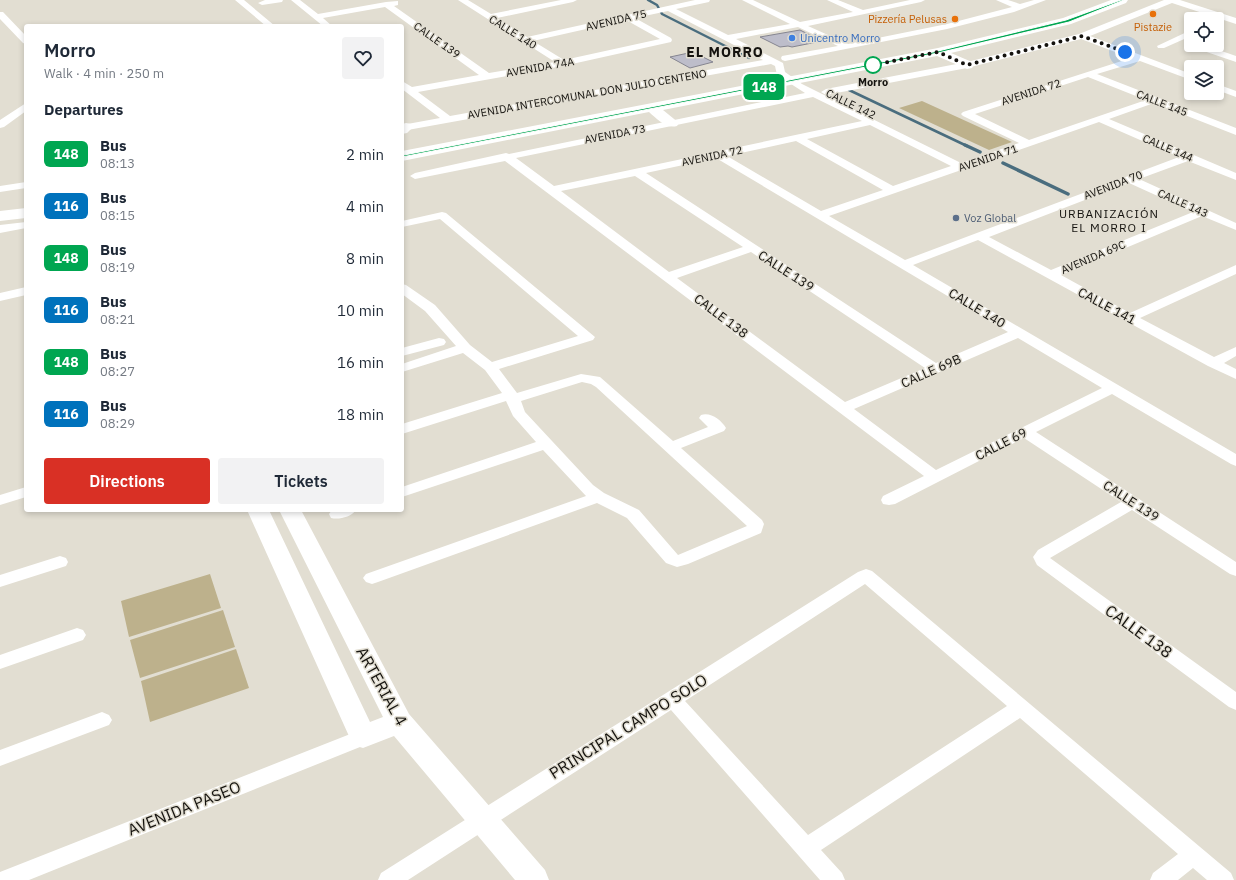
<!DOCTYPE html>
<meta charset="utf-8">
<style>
body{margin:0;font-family:"IBM Plex Sans",sans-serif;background:#f2f2f3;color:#1f2937;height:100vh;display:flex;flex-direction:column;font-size:15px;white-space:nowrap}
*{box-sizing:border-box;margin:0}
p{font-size:13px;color:#747a83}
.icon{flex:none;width:22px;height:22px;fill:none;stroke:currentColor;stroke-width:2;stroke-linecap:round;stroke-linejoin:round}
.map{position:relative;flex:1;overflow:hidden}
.details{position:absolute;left:24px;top:24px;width:380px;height:488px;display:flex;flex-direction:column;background:#fff;border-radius:4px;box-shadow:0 2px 6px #0003}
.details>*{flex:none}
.badge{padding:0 8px;border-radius:6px;font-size:14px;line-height:26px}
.controls{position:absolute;left:1184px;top:12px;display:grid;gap:8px}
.controls a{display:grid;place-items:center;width:40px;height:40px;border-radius:4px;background:#fff;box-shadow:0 2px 6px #0003;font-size:20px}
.you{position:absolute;width:20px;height:20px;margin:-10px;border:3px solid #fff;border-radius:50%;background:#1a73e8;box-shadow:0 0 0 6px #1a73e833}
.map>.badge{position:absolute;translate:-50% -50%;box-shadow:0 0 0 2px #fff}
h2{padding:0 20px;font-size:15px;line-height:36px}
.round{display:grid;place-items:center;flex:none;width:42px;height:42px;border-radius:4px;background:#f2f2f3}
.overview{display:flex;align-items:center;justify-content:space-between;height:68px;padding:0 20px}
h1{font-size:19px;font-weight:600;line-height:30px}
.cta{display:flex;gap:8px;margin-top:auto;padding:8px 20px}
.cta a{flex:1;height:46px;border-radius:4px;background:#d93025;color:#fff;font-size:16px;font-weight:600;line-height:46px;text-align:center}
.cta a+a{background:#f2f2f3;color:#1f2937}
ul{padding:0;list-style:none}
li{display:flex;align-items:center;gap:12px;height:52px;padding:0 20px}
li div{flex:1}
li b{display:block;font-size:15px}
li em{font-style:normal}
li .badge{min-width:44px;font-weight:700;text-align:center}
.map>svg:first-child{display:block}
.green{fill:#bdb18c}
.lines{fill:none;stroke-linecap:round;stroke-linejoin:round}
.stream-far1{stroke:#4a6d7e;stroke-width:2.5}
.stream{stroke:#4a6d7e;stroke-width:3.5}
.building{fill:#bdbdca;stroke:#858590}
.street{fill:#fff;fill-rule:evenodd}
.secondary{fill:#fff;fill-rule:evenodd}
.primary{fill:#fff;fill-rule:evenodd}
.line{fill:#00a651;stroke:#fff}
.walk{stroke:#15130f;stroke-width:4;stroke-dasharray:0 7.2}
.food-dot{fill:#e8710a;stroke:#e2ded2;stroke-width:1.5}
.shop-dot{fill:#3f7fe0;stroke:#e2ded2;stroke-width:1.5}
.stop-dot{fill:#fff;stroke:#00a651;stroke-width:2}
.service-dot{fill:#5c6f8a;stroke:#e2ded2;stroke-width:1.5}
.labels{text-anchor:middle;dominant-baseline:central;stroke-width:3;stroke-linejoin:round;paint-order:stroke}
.far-food-label{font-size:11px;fill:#c56008;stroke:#e2ded2;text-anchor:end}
.far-street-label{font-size:11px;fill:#15130f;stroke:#e2ded2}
.far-shop-label{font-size:11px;fill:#366cbe;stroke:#e2ded2;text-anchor:start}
.far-stop-label{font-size:11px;font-weight:bold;fill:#15130f;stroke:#e2ded2}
.far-service-label{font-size:11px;fill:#4e5e75;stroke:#e2ded2;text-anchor:start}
.far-neighbourhood-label{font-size:12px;letter-spacing:1px;fill:#15130f;stroke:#e2ded2}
.street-label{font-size:13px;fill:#15130f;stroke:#e2ded2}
.far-district-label{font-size:14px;font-weight:bold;letter-spacing:1px;fill:#15130f;stroke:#e2ded2}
.near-street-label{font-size:16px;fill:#15130f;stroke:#e2ded2}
</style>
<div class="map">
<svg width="1236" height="880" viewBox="0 0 1236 880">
<rect width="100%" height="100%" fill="#e2ded2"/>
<path class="green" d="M922,101l90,41 -23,8 -90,-42z
M210,574l11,34 -92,29 -8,-36z
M223,610l12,37 -95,31 -10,-38z
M236,649l13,39 -99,34 -9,-41z"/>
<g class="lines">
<path class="stream-far1" d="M648,0l9,5 5,9 87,44
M849,90l118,56"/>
<path class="stream" d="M965,145l15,7
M1003,163l65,31"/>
</g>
<path class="building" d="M800,30l22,11 -30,6 -4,-1 -8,1 -20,-10z
M693,52l20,10 -23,6 -20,-11z"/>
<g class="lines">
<path class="street" d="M235,0h9l31,26h-9z
M265,0h18l-1,2 -20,3 -4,-2z
M291,0h9l18,14 68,-12 12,-1v4l-4,1 95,67 66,-11 -97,-62h10l23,14 70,-14h16l-4,2 -76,16 30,19 168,-37h15l-1,2 -33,7 52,26 62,-11 -48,-24h11l47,22 53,-10 -26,-12h11l25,10 47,-10h15l-4,2 -113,24 40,18 99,-20 65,-17 -16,-7h12l12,4 14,-4h12l-32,12 -67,17 -162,32 -3,-1 -1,-2 1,-2 56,-10 -40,-19 -62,12 47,24 2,9 17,12 159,79 58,-20 -56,-27 -2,-2 2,-2 168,-54 -50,-19 -114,29 -141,27 -5,-3 5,-3 141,-27 112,-28 85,-34h16l56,18v6l-64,-21 -82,33 101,38v6l-51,-19 -43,13 139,54v7l-82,-32 -45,16 127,54v7l-48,-19 -49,18 97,44v7l-34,-14 -141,59 69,38 106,-48v9l-96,44 74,39 22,-10v9l-12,7 12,6v10l-28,-13 -230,-126 -65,25 323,189v12l-5,-2 -119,-70 -76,38 200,130v14l-6,-2 -98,-64 -82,48 186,134v18l-7,-3 -192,-142 -4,-8 5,-7 83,-48 -97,-64 -129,66 -6,1 -6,-1 -2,-4 2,-4 41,-20 -419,-315 -90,18 -5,-3 5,-3 91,-20 3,1 296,-61 -28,-18 -2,-9 -4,-2 -369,67v-6l38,-7 -38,-29v-8l10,6 67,-12 -94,-68 -62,11 9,8h-9zM668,11l95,49 -313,56 -32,-24 145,-26 108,-24 1,-2 -1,-2 -36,-20zM626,20l34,19 -96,21 -31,-19zM1088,77l58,23 -117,40 -54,-26zM813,97l49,24 -308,65 -38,-28zM1099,122l80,35 -274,103 -76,-44zM870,125l81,41 -58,20 -86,-47zM796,141l87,49 -62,21 -94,-55zM716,158l292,174 -72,31 -290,-190zM635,176l108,71 -74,25 -108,-81zM1129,183l64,29 -142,58 -62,-33zM751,252l174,116 -80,34 -168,-124zM1018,338l84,50 -166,82 -82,-61z
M0,12h3l23,24v8l-3,-1 -23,-24z
M1191,30v6l-27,12h-6l-1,-2z
M1191,45h13l32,11v6l-44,-15z
M1217,84l19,7v6l-19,-7z
M26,103v8l-22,16 -4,1v-8z
M26,182v6l-26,4v-6z
M442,212l4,1 149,124 -2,3 -94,29 18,24 64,-19 19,3 73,64 35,-14 -9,-9 2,-3c10,-3 20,5 25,13l-2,3 -43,17 81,72 2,4 -3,9 -73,31 -11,3 -11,-4 -39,-45 -30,-15 -219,79 -6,2 -6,-2 -3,-4 3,-4 220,-78 -43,-46 -141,47v-10l134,-45 -23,-26 -7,-15 -104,33v-10l100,-31 -17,-23 -22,-17 -61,19v-8l54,-18 -31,-35 -23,-17v-10l4,1 29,20 35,40 22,17 86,-26 -138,-117 -38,8v-6zM582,382l9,2 5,3 151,139 -69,29 -39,-45 -35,-17 -11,-8 -68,-73 -4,-11z
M26,222v6l-26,5v-8z
M26,287v8l-26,6v-8z
M439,338l5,1 2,3 -2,3 -42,11v-8z
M26,487v10l-26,8v-10z
M332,510h24c-5,7 -17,10 -25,8l-2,-4z
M60,556l6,2 2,4 -2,4 -66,21v-12z
M866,569l6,2 359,302 3,7h-27l-14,-12 -15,12h-28l3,-7 25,-19 -158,-136 -199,132 21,23 3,7h-25l-149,-170 -263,170h-30l3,-7 477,-301zM865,584l142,122 -199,129 -123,-134z
M77,628l6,2 3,5 -3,5 -83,29v-14z
M102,712l7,3 3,5 -3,5 -109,41v-16z
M363,729l7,2 3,6 -3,6 -341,137h-29v-8z"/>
<path class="secondary" d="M247,510h22l101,212 13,-5 -104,-207h22l108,204 136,156 4,10h-34l-121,-144 -31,12 -10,-3z"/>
<path class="primary" d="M1111,0h17l-2,3 -55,21 -120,29 21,9 2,3 -2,3 -5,1 -30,-13 -274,54 16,13 -2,3c-11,3 -20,-7 -28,-14l-247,49v-10l536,-103 125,-30z
M406,123l5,1 2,3 -6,6 -5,1v-10z
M26,208v10l-26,3v-10z"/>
</g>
<path class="line" d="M1121,0h3l-55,22 -131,31 -536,104 -3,-1 539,-105 128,-31z"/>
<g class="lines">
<path class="walk" d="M873,65l65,-13 29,13 115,-29 43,16"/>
</g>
<g class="food-dot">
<circle cx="1153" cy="14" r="4"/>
<circle cx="955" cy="19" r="4"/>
</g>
<circle class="shop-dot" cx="792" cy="38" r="4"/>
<circle class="stop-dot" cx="873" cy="65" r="8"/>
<circle class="service-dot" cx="956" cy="218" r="4"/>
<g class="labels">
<g class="far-food-label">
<text x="947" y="19">Pizzería Pelusas</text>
<text x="1153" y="27" text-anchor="middle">Pistazie</text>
</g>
<g class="far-street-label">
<text transform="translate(616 20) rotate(-13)">AVENIDA 75</text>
<text transform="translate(513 32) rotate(32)">CALLE 140</text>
<text transform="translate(437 40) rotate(35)">CALLE 139</text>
<text transform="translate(540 67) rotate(-10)">AVENIDA 74A</text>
<text transform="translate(1031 92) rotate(-18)">AVENIDA 72</text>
<text transform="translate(587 94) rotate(-10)">AVENIDA INTERCOMUNAL DON JULIO CENTENO</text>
<text transform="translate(1162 103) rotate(21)">CALLE 145</text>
<text transform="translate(851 104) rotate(26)">CALLE 142</text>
<text transform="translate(615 134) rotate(-11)">AVENIDA 73</text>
<text transform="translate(1168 148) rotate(23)">CALLE 144</text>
<text transform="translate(712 156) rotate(-12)">AVENIDA 72</text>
<text transform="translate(988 158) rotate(-19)">AVENIDA 71</text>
<text transform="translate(1113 185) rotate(-21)">AVENIDA 70</text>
<text transform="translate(1183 203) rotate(24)">CALLE 143</text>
<text transform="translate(1093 257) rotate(-23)">AVENIDA 69C</text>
</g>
<g class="far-shop-label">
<text x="800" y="38">Unicentro Morro</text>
</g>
<g class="far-stop-label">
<text x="873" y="82">Morro</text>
</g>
<g class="far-service-label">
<text x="964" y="218">Voz Global</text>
</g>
<g class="far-neighbourhood-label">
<text x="1109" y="213">URBANIZACIÓN<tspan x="1109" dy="14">EL MORRO I</tspan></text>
</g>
<g class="street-label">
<text transform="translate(786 271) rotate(33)">CALLE 139</text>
<text transform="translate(1107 306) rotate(28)">CALLE 141</text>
<text transform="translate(977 308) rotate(31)">CALLE 140</text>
<text transform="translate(721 316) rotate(37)">CALLE 138</text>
<text transform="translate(931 371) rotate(-24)">CALLE 69B</text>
<text transform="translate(1001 444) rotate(-27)">CALLE 69</text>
<text transform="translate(1131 501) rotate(33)">CALLE 139</text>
</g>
<g class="far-district-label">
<text x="725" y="52">EL MORRO</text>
</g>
<g class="near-street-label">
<text transform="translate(1139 631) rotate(36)">CALLE 138</text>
<text transform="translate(382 686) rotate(61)">ARTERIAL 4</text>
<text transform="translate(628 726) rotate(-32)">PRINCIPAL CAMPO SOLO</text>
<text transform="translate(184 808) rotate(-22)">AVENIDA PASEO</text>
</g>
</g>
</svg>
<div class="controls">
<a><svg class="icon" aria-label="locate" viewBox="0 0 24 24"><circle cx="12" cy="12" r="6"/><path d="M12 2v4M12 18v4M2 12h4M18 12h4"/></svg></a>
<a><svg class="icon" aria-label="layers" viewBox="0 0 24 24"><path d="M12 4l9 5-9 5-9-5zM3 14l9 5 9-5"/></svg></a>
</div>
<div class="you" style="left:1125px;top:52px"></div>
<b class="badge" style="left:764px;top:87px;background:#00a651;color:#fff">148</b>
<section class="details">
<div class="overview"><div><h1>Morro</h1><p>Walk · 4 min · 250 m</p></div><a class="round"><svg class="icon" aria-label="heart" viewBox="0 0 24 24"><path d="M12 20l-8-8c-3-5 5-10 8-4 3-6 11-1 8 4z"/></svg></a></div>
<h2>Departures</h2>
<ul>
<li><span class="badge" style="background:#00a651;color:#fff">148</span><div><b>Bus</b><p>08:13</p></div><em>2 min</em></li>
<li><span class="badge" style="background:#0072bc;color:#fff">116</span><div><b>Bus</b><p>08:15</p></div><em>4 min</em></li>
<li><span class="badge" style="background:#00a651;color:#fff">148</span><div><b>Bus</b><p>08:19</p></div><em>8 min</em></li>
<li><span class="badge" style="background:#0072bc;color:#fff">116</span><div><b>Bus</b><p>08:21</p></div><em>10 min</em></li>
<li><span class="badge" style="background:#00a651;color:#fff">148</span><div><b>Bus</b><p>08:27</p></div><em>16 min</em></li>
<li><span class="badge" style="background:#0072bc;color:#fff">116</span><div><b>Bus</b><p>08:29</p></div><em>18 min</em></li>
</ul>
<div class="cta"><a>Directions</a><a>Tickets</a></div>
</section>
</div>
